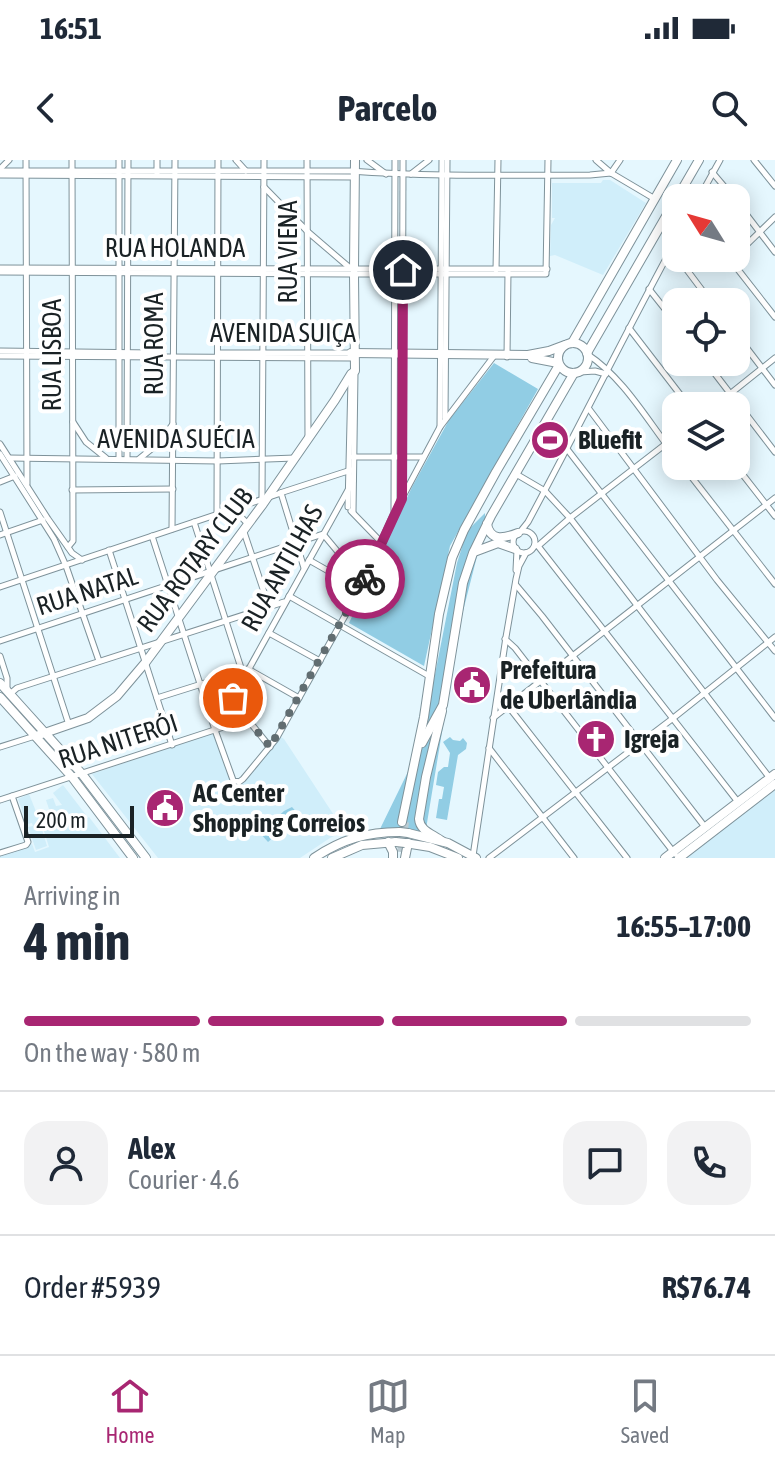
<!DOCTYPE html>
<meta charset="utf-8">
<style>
body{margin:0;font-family:"Asap Condensed",sans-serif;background:#f2f2f3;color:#1f2937;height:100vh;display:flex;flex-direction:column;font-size:30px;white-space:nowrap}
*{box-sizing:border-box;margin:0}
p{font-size:26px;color:#747a83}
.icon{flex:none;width:44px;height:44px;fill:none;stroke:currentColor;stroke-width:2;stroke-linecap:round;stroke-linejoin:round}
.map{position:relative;height:698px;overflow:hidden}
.sheet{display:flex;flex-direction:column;background:#fff;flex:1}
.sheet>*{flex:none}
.needle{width:52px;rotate:307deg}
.buttons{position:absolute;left:662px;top:24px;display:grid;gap:16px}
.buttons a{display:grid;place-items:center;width:88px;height:88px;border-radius:16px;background:#fff;box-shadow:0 4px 20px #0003;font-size:40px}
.scale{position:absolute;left:24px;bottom:20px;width:110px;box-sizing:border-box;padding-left:8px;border:4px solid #1a2225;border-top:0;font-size:22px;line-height:28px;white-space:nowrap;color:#1a2225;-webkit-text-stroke:6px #fff;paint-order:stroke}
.pin{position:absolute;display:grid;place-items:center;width:68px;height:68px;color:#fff;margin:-34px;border:4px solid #fff;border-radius:50%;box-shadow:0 2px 8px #0007}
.courier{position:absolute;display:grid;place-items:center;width:80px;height:80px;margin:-40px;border:6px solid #a82672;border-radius:50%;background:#fff;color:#222;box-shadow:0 2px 10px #0007}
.summary em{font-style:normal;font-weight:700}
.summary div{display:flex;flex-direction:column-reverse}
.summary{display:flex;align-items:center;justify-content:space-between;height:136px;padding:0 24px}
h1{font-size:52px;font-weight:700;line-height:60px}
.bar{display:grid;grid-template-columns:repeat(4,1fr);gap:12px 8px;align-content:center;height:96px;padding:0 24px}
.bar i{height:10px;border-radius:6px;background:#e0e1e3}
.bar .selected{background:#a82672}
.bar p{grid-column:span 4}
.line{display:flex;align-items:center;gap:20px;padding:0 24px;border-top:2px solid #e0e1e3}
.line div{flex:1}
.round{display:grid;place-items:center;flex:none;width:84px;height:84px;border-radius:24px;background:#f2f2f3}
.status{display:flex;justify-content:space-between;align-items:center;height:56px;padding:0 40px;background:#fff;direction:ltr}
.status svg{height:22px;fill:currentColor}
header{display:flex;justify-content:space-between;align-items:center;height:104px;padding:0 24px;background:#fff;font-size:36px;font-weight:700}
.menu{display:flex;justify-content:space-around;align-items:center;height:112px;border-top:2px solid #e0e1e3;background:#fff;font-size:22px;color:#747a83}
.menu a{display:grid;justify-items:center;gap:4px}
.menu .selected{color:#a82672}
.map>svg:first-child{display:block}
</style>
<div class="status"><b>16:51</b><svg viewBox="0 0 49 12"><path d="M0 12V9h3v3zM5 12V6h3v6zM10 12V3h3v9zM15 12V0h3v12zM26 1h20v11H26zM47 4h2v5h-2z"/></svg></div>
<header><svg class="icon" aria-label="back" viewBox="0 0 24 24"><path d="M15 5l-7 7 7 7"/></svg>Parcelo<svg class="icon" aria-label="search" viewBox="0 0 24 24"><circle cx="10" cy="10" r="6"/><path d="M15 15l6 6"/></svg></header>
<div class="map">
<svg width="775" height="698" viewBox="0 0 775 698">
<rect width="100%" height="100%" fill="#e5f7fe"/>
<!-- built -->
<g fill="#d0eefa">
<path d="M603,20h7l36,23 -43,72 -48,-20 -5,1 1,-31 4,-7h-3v-35h49z"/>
<path d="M215,572l18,48 6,2 39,-47 6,4 59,90 -3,4 -10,5 -30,20h-142l-66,-84z"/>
<path d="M63,625l23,30 -10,8 -10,-13 -7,3 2,6 -7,2 -2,-2 -12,4 7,23 -11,4 -8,-23 5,-1 -1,-3 -5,1 -9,-25 11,-5 10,25 12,-4 -5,-15 7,-2 3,8 6,-1 -9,-12z"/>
<path d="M775,630v68h-90l65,-49z"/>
<path d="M69,657l7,8 13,-8 31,41h-120v-2l32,-12 3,8 14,-5 -6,-19z"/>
</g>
<!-- park -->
<g fill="#91cde4">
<path d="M494,203l44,26 -88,157 -26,120 -75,-43 63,-136 37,-67z"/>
<path d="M485,353v12l-25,98 -35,212 -45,-6 41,-84 36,-182 10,-32z"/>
<path d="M450,577l3,3 7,1 3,-3 4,5 -1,6 -8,6 -11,65 -11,-2 3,-19h3l2,-12 -8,-2 2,-13 6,-5h4l2,-14 -7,-11z"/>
<path d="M292,647l7,8 -31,27 -8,-9 24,-22z"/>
</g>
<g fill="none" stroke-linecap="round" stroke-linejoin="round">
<!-- major-tunnel -->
<path stroke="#bcccd3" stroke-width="8" stroke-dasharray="8 4" stroke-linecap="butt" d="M401,692l4,-30"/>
<!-- minor casing -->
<g stroke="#7e929a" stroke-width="7">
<g id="minor">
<path d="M26,0l1,324"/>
<path d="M236,0l10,11"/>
<path d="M307,0l1,279"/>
<path d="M367,0l19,14"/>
<path d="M596,0l15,13 44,26"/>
<path d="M754,0l21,26"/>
<path d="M0,9l9,-9"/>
<path d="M0,11h350c80,6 160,4 240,4l21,-2"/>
<path d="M712,12l22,26"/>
<path d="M611,13l9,-13"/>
<path d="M157,14v-14"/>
<path d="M411,14l18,-14"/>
<path d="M0,15l355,2"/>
<path d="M264,27l44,45 42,36"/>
<path d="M699,38l21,-38"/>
<path d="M736,41l39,51"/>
<path d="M736,95l39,-38"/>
<path d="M678,98l33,44"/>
<path d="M729,98l46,59"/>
<path d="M0,108l351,1"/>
<path d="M355,109h192"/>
<path d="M496,110l2,-110"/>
<path d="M0,112l350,2"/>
<path d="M355,114h191l2,-114"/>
<path d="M649,129l27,34"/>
<path d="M629,168l60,78"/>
<path d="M736,174l39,51"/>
<path d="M0,191l154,2"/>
<path d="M220,193h131"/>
<path d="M587,194c38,25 61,68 89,103"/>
<path d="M0,196l351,2"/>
<path d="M507,197l1,-86"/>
<path d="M706,202l69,90"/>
<path d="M580,212l15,-1 11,3"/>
<path d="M715,246l60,-48"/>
<path d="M589,249l128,171 58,71"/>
<path d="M445,258l2,-258"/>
<path d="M73,262l13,20 20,16"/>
<path d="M440,267l2,-267"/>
<path d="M0,284l48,75 24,34 10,7"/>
<path d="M567,289l208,269"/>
<path d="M0,294l54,85 12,27 33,95"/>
<path d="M353,297h70"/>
<path d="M9,298l209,3 77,-3"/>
<path d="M119,299v-299"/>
<path d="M127,299l1,-299"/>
<path d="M139,299l21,-17 13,-18"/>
<path d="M683,306l92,118"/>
<path d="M736,306l39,50"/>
<path d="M516,314l29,17 25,27 199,259"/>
<path d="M0,322l15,-6"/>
<path d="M72,330l101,-1"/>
<path d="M280,333l71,-23"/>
<path d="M281,333l23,75"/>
<path d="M262,338l2,-338"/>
<path d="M402,338l1,-338"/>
<path d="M348,347l3,-128"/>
<path d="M232,348l15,15"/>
<path d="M351,351l30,31"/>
<path d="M394,351l1,-351"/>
<path d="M0,352l69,213"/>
<path d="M353,352l2,-139"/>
<path d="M217,354l1,-354"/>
<path d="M194,362l48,149"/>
<path d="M172,369l3,-369"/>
<circle cx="524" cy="382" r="11"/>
<path d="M244,372l25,75"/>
<path d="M520,372l8,-10c50,-93 97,-188 148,-282"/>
<path d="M0,375l43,-15"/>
<path d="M152,376l63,194 18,50 6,2 4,-3 33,-40 84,-150 33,-74 47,-88 54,-71"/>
<path d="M536,385l2,1 32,-28 106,-82"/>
<path d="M538,386l200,256"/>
<path d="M68,387l5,-6 -1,-381"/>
<path d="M109,390l63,195"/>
<path d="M309,400l51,29"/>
<path d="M516,410l1,-20"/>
<path d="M516,425l26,31 163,211"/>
<path d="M0,427l281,-94"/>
<path d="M289,436l140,80"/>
<path d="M269,473l51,28"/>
<path d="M505,479l10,9 160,206"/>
<path d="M0,481l323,-107 40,48"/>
<path d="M0,496l7,22v11"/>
<path d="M248,509l51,29"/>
<path d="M10,534l7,-6 267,-86"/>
<path d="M157,538l86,-27"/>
<path d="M508,546l119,152"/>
<path d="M493,558l282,-220"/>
<path d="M0,587l35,-11"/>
<path d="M270,587l-34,-42 -2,-4 1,-7 118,-213"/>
<path d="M489,588l85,110"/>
<path d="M0,640l248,-81"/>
<path d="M0,693l26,-8 2,-3 -16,-46"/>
<path d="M473,696l33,-219 10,-58 3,-13 7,-13"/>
<path d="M489,698l183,-139 103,-82"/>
</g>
</g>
<!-- major casing -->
<g stroke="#7e929a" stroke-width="10">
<g id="major">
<path d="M677,38l22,-38"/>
<path d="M354,109l1,-109"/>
<path d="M572,183l105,-183"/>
<circle cx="573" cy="198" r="15"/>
<path d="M351,193l177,2 21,-4 16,-6"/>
<path d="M587,193l89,-154"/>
<path d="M532,198l26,5"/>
<path d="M487,364c3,18 18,14 31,9"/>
<path d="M474,392l24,-9 17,6"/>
<path d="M0,523l82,91 64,84"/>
<path d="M0,537l72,80 61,81"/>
<path d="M36,576l52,-18 29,-22 28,-33 118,-159 72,-104 16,-26 4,-3 -1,-96"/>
<path d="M422,583l21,-38 20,-122 10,-30 18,-37 83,-143"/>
<path d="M402,662l22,-105 15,-103 13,-56 12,-28 32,-58 63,-107"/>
<path d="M408,673l40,10 28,15"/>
<path d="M442,681c-9,-7 -22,-10 -23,-22l7,-42 16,-66"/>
<path d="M388,682l5,10v6"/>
<path d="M405,683l25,4 28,11"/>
<path d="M314,698c28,-19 53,-26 86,-26"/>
<path d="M332,698l30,-13 34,-3"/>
<path d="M405,698l3,-15"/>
<path d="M665,698l110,-84"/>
<path d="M679,698l96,-74"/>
</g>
</g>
<!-- minor -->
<use href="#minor" stroke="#fff" stroke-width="5"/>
<!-- major -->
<use href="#major" stroke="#fff" stroke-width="8"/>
<!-- major-bridge casing -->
<g stroke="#7e929a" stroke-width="10" stroke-linecap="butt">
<g id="major-bridge">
<path d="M400,672l8,1"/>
<path d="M396,682l9,1"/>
</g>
</g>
<!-- major-bridge -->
<use href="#major-bridge" stroke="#fff" stroke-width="8"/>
</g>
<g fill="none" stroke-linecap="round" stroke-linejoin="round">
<!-- done -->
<path stroke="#616d71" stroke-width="8" stroke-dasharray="0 14.4" d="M233,538l3,7 34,42 95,-168"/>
<!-- route -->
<path stroke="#a82672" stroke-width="10" d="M365,419l37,-80 1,-229"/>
</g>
<!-- icons -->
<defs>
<g id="stadium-disc" transform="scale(2)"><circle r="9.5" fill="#a82672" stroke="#fff"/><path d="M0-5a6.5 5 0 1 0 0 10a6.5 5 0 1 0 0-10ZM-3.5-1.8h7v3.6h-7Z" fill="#fff"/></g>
<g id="civic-disc" transform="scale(2)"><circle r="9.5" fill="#a82672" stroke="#fff"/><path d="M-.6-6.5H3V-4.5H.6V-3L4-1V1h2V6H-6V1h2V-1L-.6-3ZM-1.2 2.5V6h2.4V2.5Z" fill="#fff"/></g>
<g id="church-disc" transform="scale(2)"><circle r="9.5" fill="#a82672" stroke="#fff"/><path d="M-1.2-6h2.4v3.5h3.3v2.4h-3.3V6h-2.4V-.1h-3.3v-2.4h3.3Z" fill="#fff"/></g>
</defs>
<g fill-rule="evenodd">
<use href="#stadium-disc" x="550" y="280"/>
<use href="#civic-disc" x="472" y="525"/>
<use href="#church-disc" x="596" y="579"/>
<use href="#civic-disc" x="165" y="648"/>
</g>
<g text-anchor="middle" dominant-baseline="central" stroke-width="8" stroke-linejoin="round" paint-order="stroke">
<!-- street labels -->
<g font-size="26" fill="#1a2225" stroke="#fff">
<text x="175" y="88">RUA HOLANDA</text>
<text transform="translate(288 92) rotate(-90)">RUA VIENA</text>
<text x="283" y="173">AVENIDA SUIÇA</text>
<text transform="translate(154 184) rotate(-90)">RUA ROMA</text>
<text transform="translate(52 195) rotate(-90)">RUA LISBOA</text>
<text x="176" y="279">AVENIDA SUÉCIA</text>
<text transform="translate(195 400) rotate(-53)">RUA ROTARY CLUB</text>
<text transform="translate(282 408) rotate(-61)">RUA ANTILHAS</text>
<text transform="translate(87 431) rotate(-18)">RUA NATAL</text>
<text transform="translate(118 581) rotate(-18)">RUA NITERÓI</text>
</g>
<!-- poi labels -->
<g font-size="26" font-weight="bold" fill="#1a2225" stroke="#fff" text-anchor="start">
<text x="578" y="280">Bluefit</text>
<text x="500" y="510">Prefeitura<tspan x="500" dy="30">de Uberlândia</tspan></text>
<text x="624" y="579">Igreja</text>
<text x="193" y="633">AC Center<tspan x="193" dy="30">Shopping Correios</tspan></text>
</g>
</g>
</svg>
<div class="buttons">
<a><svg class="needle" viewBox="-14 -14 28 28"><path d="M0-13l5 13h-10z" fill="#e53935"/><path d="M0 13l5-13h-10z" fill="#747a83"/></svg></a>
<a><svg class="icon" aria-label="locate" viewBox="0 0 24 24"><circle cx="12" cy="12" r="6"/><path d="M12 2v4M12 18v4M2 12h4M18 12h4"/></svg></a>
<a><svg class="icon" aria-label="layers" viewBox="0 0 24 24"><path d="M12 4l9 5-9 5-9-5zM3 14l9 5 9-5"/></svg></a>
</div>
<div class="scale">200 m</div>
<div class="pin" style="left:233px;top:538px;background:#ea580c"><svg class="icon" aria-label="bag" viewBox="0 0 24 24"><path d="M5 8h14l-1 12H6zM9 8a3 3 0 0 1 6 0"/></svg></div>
<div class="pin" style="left:403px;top:110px;background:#1f2937"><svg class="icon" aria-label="home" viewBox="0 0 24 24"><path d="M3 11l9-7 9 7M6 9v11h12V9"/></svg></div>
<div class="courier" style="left:365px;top:419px"><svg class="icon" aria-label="bike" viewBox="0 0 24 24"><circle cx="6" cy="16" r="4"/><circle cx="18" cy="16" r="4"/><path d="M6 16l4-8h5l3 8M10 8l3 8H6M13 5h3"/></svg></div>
</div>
<section class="sheet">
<div class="summary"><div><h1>4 min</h1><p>Arriving in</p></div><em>16:55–17:00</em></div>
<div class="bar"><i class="selected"></i><i class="selected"></i><i class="selected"></i><i></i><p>On the way · 580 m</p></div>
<div class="line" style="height:144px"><a class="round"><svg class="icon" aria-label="person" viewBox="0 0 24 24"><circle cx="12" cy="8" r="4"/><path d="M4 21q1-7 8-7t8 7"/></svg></a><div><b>Alex</b><p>Courier · 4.6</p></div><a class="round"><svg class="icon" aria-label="chat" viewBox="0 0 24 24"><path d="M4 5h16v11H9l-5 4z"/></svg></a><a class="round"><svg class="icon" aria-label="phone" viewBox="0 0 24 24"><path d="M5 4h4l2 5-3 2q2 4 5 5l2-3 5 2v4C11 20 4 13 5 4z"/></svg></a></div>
<div class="line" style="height:104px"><div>Order #5939</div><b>R$76.74</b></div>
</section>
<nav class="menu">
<a class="selected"><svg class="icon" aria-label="home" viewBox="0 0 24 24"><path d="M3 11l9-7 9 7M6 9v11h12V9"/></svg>Home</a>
<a><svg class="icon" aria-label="map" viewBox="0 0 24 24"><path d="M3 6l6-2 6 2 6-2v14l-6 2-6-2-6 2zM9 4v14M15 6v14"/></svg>Map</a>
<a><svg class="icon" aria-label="saved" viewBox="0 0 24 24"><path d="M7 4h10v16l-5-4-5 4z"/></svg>Saved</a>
</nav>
